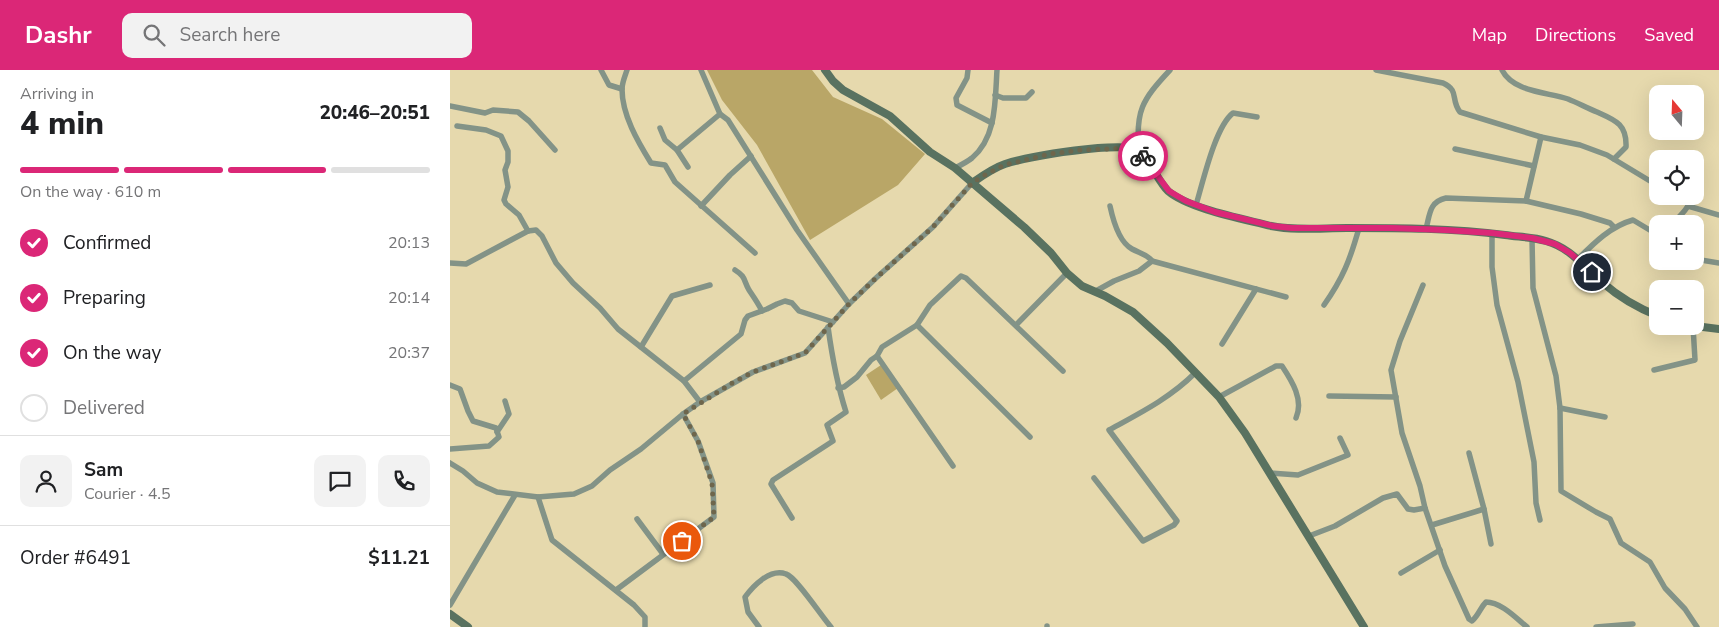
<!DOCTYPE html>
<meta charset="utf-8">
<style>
body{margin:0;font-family:"Nunito Sans",sans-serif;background:#f2f2f2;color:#202124;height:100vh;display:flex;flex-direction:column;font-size:19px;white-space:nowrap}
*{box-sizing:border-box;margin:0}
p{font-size:16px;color:#757577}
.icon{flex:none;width:28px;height:28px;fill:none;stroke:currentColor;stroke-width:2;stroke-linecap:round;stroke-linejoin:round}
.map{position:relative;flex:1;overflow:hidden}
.drawer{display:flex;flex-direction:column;background:#fff;width:450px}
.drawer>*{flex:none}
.needle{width:32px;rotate:341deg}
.controls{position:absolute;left:1199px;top:15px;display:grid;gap:10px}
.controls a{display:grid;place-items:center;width:55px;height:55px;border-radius:10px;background:#fff;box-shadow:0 5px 20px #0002;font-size:25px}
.pin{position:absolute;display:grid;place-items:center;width:42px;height:42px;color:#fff;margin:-21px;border:2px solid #fff;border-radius:50%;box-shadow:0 1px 5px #0007}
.courier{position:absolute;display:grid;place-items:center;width:50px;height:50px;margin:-25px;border:4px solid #db2777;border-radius:50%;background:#fff;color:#222;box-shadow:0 1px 6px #0007}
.head em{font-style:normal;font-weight:800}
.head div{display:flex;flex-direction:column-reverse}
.head{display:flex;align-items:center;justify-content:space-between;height:85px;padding:0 20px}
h1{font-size:32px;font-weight:800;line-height:38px}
.bar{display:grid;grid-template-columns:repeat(4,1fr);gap:8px 5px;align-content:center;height:60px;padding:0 20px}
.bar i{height:6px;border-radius:4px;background:#e0e0e0}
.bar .selected{background:#db2777}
.bar p{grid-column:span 4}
.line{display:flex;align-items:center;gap:12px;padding:0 20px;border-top:1px solid #e0e0e0}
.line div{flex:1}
.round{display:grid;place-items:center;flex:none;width:52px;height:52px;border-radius:10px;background:#f2f2f2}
ol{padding:0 20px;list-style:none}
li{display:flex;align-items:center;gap:15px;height:55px}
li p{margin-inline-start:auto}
li .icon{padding:5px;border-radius:50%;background:#db2777;color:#fff;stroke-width:4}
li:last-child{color:#757577}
li i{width:28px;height:28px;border:2px solid #e0e0e0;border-radius:50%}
header{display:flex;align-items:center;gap:30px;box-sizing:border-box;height:70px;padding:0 25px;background:#db2777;color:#fff}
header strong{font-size:24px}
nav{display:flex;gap:28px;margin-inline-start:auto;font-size:18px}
.search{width:350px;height:45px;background:#f2f2f2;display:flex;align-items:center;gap:12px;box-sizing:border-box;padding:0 18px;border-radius:10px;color:#757577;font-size:19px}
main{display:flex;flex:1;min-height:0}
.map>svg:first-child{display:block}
</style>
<header>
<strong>Dashr</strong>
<div class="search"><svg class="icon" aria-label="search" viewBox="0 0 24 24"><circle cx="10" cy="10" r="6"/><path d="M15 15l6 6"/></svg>Search here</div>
<nav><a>Map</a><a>Directions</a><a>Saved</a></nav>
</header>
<main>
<section class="drawer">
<div class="head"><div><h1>4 min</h1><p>Arriving in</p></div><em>20:46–20:51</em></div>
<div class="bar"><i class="selected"></i><i class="selected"></i><i class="selected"></i><i></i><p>On the way · 610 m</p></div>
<ol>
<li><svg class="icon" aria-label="check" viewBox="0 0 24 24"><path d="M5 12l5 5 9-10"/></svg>Confirmed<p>20:13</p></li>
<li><svg class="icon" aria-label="check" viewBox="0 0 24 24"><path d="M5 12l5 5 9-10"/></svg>Preparing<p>20:14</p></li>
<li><svg class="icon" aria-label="check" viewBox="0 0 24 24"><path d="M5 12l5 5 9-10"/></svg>On the way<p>20:37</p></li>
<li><i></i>Delivered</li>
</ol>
<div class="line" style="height:90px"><a class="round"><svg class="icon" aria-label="person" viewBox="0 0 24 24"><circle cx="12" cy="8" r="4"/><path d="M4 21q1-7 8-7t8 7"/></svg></a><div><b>Sam</b><p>Courier · 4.5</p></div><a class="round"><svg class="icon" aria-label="chat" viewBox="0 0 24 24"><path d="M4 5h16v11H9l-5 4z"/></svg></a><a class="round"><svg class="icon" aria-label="phone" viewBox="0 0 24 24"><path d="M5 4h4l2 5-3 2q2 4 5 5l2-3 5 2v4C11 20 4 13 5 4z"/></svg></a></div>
<div class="line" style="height:65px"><div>Order #6491</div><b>$11.21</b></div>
</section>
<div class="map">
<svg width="1269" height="557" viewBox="0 0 1269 557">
<rect width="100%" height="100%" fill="#e6d9ad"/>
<!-- green -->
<g fill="#b9a667">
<path d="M257,0h105l21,27 49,22 43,35 -27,31 -88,55 -53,-95 -35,-45z"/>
<path d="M431,295l17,23 -17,12 -15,-25z"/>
</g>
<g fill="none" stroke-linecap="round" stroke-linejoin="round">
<!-- street -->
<g stroke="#839387" stroke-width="5.5">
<path d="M151,0l8,15 13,4"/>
<path d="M177,0c-2,6 -5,13 -5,19 0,26 16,53 29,74l14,2 10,17 80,71"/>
<path d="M251,0l19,44 8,6 69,110 52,74"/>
<path d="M518,0l-1,8 -11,20 1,7 35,18"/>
<path d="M926,0l67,13c17,8 7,16 17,29l81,25 39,8 27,10 48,29"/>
<path d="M1052,0c11,22 45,22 66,29 10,4 19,9 29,13 18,8 30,12 29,35l-12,12"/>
<path d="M545,25l8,3h23l6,-6"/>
<path d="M0,36l35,7 8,-3 25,2 11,9 26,29"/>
<path d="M7,56l29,4 15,6 7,15v11l-3,8 3,17 -4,13 2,4 13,11 9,16"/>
<path d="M210,58l5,12 12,10 11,17"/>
<path d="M1005,79l79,17"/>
<path d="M227,80l43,-36"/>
<path d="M689,83c-4,-42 3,-53 31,-83"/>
<path d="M505,98c6,-3 12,-6 17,-10 25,-21 23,-58 25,-88"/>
<path d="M1076,131l15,-64"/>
<path d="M746,135c7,-23 19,-78 37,-92l24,4"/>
<path d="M251,136l29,-31 21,-19"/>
<path d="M660,136c3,14 9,36 22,43 7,4 15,5 20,12l134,36"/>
<path d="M1238,136l31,9"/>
<path d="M1222,154c8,-8 18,-17 20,-28"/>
<path d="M976,159c4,-15 3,-27 20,-31l80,3 55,13 29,9 4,4"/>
<path d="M1042,163v34l5,38 21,77 16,80 2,41 4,17"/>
<path d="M1082,169l1,49 23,88 4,32 1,83 35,21 14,7 11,24 29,19 15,26 20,21 12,18"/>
<path d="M1128,189c16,-16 33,-33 55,-39l25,15"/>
<path d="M1245,189l24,4"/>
<path d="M0,193l16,1 45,-24 17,-9 8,-1 6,6 14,27 17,20 27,25 18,21 66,52 16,21"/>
<path d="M285,200c11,7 8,9 14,20 4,6 9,13 13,21"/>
<path d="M973,215l-23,56 -9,29 11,63 18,53 5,22 20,58 24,53 3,2c7,-6 8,-13 14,-19 15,0 30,16 41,25"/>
<path d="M644,222l20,-11 25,-10 13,-10"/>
<path d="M874,235c19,-27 26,-45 35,-77"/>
<path d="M467,255l113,112"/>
<path d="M566,255l51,-52"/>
<path d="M772,274l34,-55"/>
<path d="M191,277l31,-51 38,-11"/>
<path d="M427,286l76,110"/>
<path d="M1204,300l41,-10 -2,-34"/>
<path d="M234,311l57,-47 4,-14 3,-4 19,-7 10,-5 8,-3 7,2 7,8 34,11"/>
<path d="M0,315l10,4 8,22 5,10 23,7 3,9 -10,9 -39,3"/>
<path d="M388,318l6,-1 13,-10 14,-17 6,-4 5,-9 35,-22 13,-20 31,-29 5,2 97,93"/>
<path d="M879,326l67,1"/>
<path d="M769,327l57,-31h6c10,15 22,34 14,52"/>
<path d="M1110,338l45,9"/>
<path d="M47,362l12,-18 -4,-13"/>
<path d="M1019,383l15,56 7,35"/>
<path d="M0,393l13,8 14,12 20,9 41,5 36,-3 18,-8 18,-16 31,-21 42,-35 17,-12 53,-30 52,-19 44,-49 27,-26 57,-51 39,-44"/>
<path d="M819,403l29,2 50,-20 -8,-17"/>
<path d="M644,408l49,63 31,-16 3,-4 -68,-91c31,-17 61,-32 86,-57"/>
<path d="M88,427l14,43 82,65 11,12v10"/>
<path d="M342,448l-21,-34 2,-4 60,-39 -6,-16 19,-13c-9,-28 -14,-56 -18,-85"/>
<path d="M187,449l26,35"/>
<path d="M982,455l52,-16"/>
<path d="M859,466l26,-10 48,-28 14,-4 11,15 6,1 11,-2"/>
<path d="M951,503l39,-23"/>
<path d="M166,520l98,-73 -1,-34 -15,-42 -15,-27"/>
<path d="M0,535l65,-110"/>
<path d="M309,557l-11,-15 -3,-15c8,-11 25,-29 41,-23 10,3 36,43 45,53"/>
<path d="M597,557v-1"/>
<path d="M1146,557l37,-3"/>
</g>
<!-- secondary -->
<g stroke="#597260" stroke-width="8">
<path d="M375,0l8,11 10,9 47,26 40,36 25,16 69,59 27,26 16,20 15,13 23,10 28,16 34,31 52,54 26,36 119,194"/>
<path d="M522,113c10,-7 21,-15 33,-19 30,-9 62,-13 93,-16 10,0 20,-2 30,0 20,3 27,30 40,43 21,18 76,28 103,35 25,5 51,2 76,2 52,0 106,0 158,7 13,2 28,2 41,6 27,8 37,26 57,42 16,14 35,25 55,33"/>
<path d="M1245,256l24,3"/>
<path d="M0,544l18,13"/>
</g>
</g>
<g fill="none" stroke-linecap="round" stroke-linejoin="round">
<!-- done -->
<path stroke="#6e664c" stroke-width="5" stroke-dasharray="0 9" d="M232,471l32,-24 -2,-34 -14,-42 -15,-27 51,-32 19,-10 52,-19 44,-49 27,-26 57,-51 39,-44 13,-8 19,-10 46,-11 30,-4 50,-2 13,8"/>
<!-- route -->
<path stroke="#db2777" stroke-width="6" d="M693,86l26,35 17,10 29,11 58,14 19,2h100l53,2 47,3 40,5 23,6 15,9 22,19"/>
</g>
</svg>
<div class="controls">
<a><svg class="needle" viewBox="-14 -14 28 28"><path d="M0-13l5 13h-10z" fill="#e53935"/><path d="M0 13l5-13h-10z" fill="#757577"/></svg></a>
<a><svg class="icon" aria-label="locate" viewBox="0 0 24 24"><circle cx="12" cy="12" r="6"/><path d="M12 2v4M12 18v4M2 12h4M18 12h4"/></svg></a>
<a>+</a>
<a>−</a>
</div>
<div class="pin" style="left:232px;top:471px;background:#ea580c"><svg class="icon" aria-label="bag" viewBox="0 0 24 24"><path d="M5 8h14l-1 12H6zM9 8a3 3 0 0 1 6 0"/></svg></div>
<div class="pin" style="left:1142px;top:202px;background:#1f2937"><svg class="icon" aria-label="home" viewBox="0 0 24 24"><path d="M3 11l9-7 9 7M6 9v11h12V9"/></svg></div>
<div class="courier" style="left:693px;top:86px"><svg class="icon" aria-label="bike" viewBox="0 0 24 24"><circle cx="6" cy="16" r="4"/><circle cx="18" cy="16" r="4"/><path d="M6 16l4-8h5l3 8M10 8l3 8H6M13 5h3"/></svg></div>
</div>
</main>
